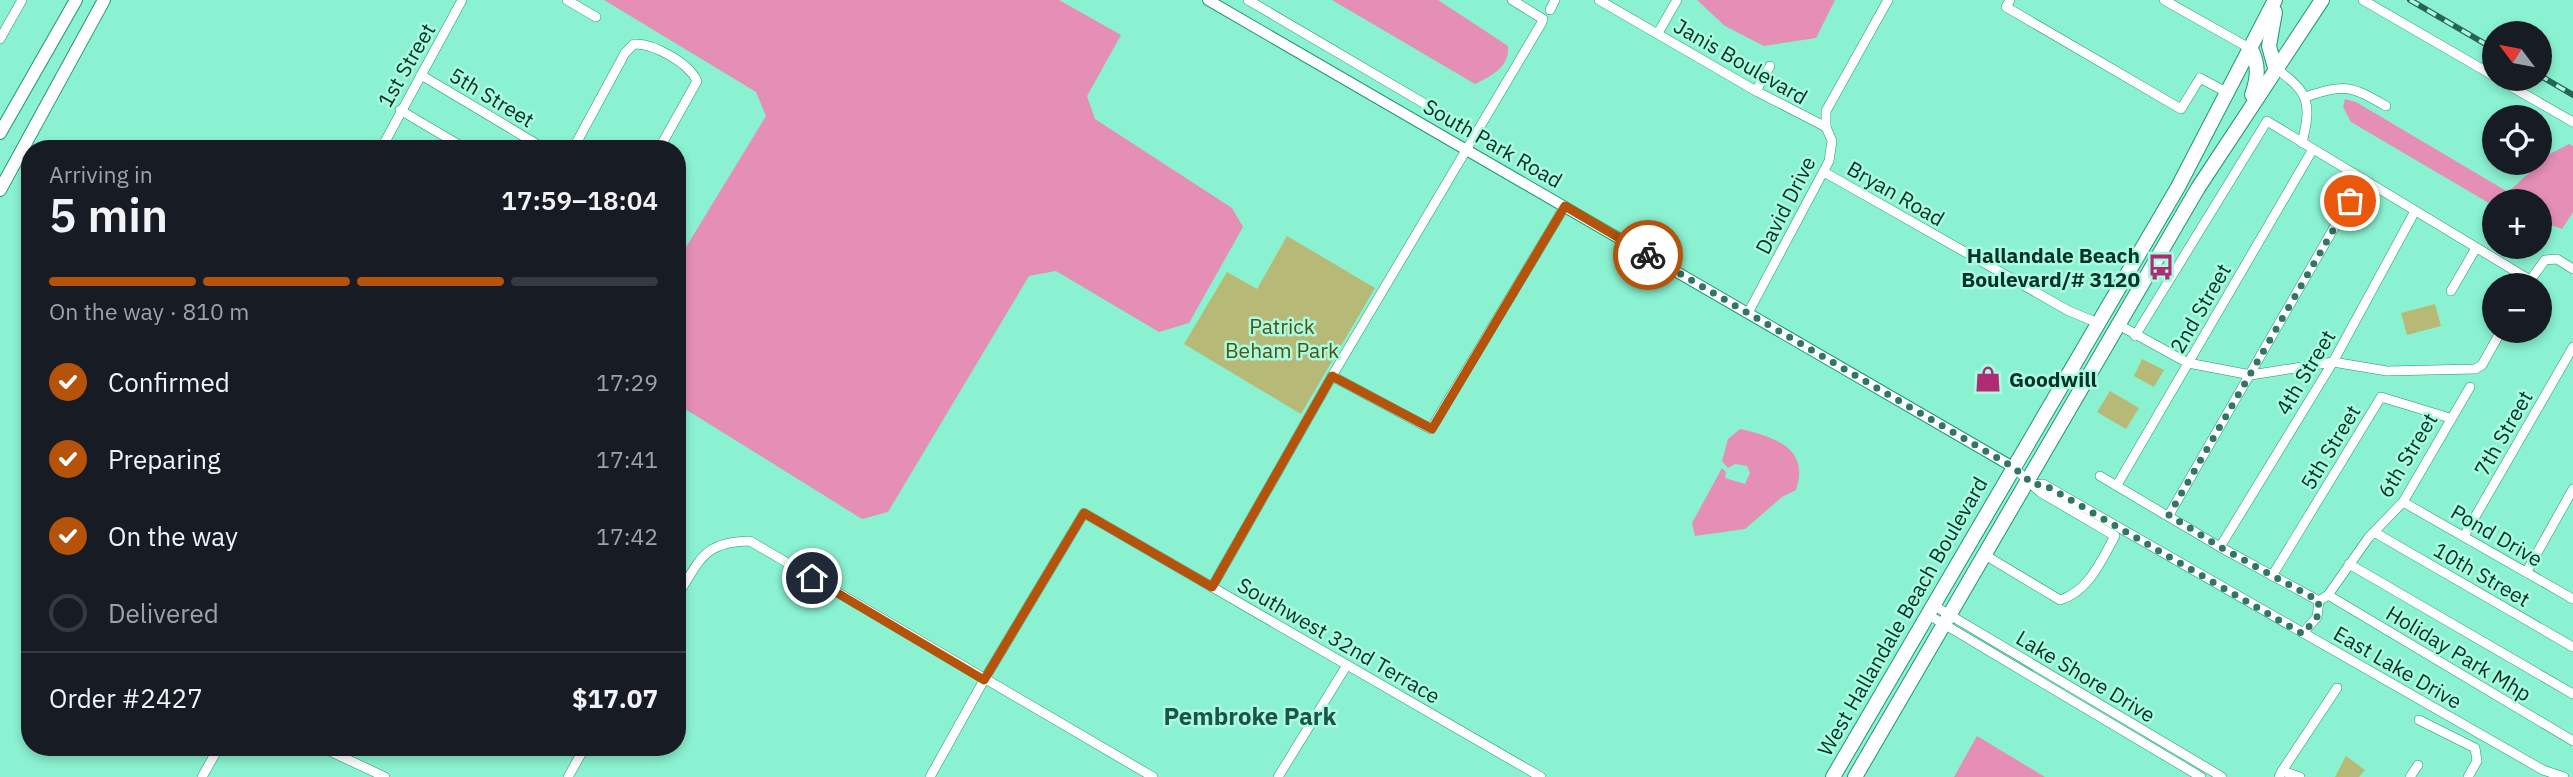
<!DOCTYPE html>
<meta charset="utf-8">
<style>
body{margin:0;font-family:"IBM Plex Sans",sans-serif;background:#242831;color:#f1f3f6;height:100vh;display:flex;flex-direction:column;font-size:26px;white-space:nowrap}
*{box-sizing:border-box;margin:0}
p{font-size:23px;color:#9ea1a6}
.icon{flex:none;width:38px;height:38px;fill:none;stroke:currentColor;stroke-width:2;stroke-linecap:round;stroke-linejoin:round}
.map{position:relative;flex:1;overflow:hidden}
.side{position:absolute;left:21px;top:140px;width:665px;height:616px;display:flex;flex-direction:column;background:#171b24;border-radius:28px;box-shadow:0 4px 10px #0003}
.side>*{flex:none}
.needle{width:46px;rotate:302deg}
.controls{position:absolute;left:2482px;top:21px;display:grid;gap:14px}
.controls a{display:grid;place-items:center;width:70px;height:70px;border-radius:50%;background:#171b24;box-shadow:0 4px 10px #0003;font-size:35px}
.pin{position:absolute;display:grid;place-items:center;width:60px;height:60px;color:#fff;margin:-30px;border:4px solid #fff;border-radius:50%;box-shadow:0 2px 7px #0007}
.courier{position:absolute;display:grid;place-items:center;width:70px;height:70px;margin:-35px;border:5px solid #b45309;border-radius:50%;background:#fff;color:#222;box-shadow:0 2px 9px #0007}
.head em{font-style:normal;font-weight:600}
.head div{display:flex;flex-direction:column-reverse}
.head{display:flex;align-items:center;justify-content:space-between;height:119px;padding:0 28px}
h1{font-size:46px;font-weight:600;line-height:52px}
.bar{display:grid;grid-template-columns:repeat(4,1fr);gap:10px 7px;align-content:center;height:84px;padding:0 28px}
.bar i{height:9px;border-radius:5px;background:#363941}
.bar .selected{background:#b45309}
.bar p{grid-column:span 4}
.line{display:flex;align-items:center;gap:18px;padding:0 28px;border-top:2px solid #363941}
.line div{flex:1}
ol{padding:0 28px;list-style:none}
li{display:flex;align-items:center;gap:21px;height:77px}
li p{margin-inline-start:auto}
li .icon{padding:7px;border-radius:50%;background:#b45309;color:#fff;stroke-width:4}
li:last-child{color:#9ea1a6}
li i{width:38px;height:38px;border:4px solid #363941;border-radius:50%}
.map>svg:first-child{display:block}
</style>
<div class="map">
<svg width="2573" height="777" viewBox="0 0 2573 777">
<rect width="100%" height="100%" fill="#8af2d1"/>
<!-- green -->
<g fill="#b6ba76">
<path d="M1287,236l88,52 -74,126 -117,-70 43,-72 30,17z"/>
<path d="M2435,304l6,22 -34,9 -6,-22z"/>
<path d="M2142,359l22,11 -10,17 -20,-11z"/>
<path d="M2110,391l29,17 -13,21 -29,-17z"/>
<path d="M2346,756l19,14 -6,7h-24z"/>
</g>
<!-- water -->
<g fill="#e58eb6">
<path d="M604,0h455l62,35 -34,61 8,23 137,89 11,19 -54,96 -30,9 -103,-61 -27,5 -141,236 -26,7 -185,-115v-142l89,-146 -10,-24z"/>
<path d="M1332,0h106l70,46c2,21 -17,30 -33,38z"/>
<path d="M1697,0h138l-19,38 -52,8 -39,-20z"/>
<path d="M2345,99l11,3 152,90 42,-38 19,-10 4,2v66l-11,17 -17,-6 -6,3v-25h-45v5l-143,-84 -8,-15z"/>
<path d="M1740,429c35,8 70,19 56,61l-14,7 -37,32 -50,7 -3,-13 30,-55 4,4 -1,6 20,6 5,-11 -3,-7 -12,-2 -7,4 -6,-7 6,-22z"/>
<path d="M1977,736l68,41h-91z"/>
</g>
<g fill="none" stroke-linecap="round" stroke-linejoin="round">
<!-- minor casing -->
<g stroke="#209477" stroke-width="10">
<g id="minor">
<path d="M567,0l29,17"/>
<path d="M1248,0l230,135"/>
<path d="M1599,0l157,91 70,36"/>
<path d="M2010,0l-4,7 175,102 19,-31 28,15"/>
<path d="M2164,0l87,49"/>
<path d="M2363,0l131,76"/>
<path d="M1550,10l5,-10"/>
<path d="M1658,33l19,-33"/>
<path d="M0,39l22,-39"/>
<path d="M2275,68c34,24 37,34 27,75"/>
<path d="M421,75l124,74"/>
<path d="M2498,79l75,43"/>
<path d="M1756,91l14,-25"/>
<path d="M2305,97c41,-13 44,-12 81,9"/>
<path d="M400,110l66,39"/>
<path d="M381,149l81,-149"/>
<path d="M573,149l52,-96 9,-9c19,-1 55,19 63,37l-38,68"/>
<path d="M1824,172l245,139 29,12"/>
<path d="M2527,285l18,-25 12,-1 16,10"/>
<path d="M2451,291l25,-43"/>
<path d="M1748,313l81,-152 3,-20 -6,-14v-16l62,-111"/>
<path d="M2119,325l69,38 63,12 82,-13 54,9 88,-2 7,-4 19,-34"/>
<path d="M2135,336l132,-215 263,159"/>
<path d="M1332,376l99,53 134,-223"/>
<path d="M2100,476l120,71 99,54 9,-6 41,-58 34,-35 67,-115"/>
<path d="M2034,485l9,-1 500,286 21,7"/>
<path d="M2117,485l196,-336"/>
<path d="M2403,502l170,97"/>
<path d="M2169,515l193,-336"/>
<path d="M2374,532l199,115"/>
<path d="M2464,536l109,-189"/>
<path d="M2220,547l113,-185 82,-151"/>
<path d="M1985,555l75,45c29,-9 41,-39 55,-64l-75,-44 -27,-25"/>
<path d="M2349,564l224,130"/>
<path d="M2527,571l46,-82"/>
<path d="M2272,576l109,-179 69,21"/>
<path d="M1212,587l120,-211 209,-352 2,-5 -31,-19"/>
<path d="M2328,595l245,146"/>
<path d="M677,596c24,-37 26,-54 73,-55l403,236"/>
<path d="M1933,605l289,172"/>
<path d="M1927,614l274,163"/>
<path d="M2303,633l14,-16 2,-16"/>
<path d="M2419,720l56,28 2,13 -9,16"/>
<path d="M321,747l64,30"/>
<path d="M2282,771l55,-83"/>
<path d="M202,777l17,-30"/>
<path d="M568,777l17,-30"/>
<path d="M930,777l54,-97 100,-167 457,264"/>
<path d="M1278,777l69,-112"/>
<path d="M2279,777l3,-6 18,6"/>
<path d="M2410,777l8,-12"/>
</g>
</g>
<!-- tertiary casing -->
<g stroke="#209477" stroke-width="12">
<path id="tertiary" d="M1208,0l805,467"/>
</g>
<!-- secondary casing -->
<g stroke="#209477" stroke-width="14">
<g id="secondary">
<path d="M0,133l76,-133"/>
<path d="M0,190l104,-190"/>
</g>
</g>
<!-- primary casing -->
<g stroke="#209477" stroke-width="16">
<g id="primary">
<path d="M2275,12l-6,34 6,22"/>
<path d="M2251,49c8,16 7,29 1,46"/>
<path d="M1833,777l345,-590 97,-187"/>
<path d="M1855,777l343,-589 124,-188"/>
</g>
</g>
<!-- minor -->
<use href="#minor" stroke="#fff" stroke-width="9"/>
<!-- tertiary -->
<use href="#tertiary" stroke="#fff" stroke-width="10"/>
<!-- secondary -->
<use href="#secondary" stroke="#fff" stroke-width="12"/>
<!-- primary -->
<use href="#primary" stroke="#fff" stroke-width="14"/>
<!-- rail casing -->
<g stroke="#266554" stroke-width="6">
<g id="rail">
<path d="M2410,0l84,49"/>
<path d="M2539,75l34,20"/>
</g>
</g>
<!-- rail -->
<use href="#rail" stroke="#abfbe0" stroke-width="3.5" stroke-dasharray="10" stroke-linecap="butt"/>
</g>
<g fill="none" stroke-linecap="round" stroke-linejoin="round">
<!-- done -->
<path stroke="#317562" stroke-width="7" stroke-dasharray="0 12.6" d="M1648,255l365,212 21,18 9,-1 260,150 14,-17 2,-16 -99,-54 -51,-32 181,-314"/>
<!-- route -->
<path stroke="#b45309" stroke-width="9" d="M812,578l172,102 100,-167 128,74 120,-211 100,53 133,-223 83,49"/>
</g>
<!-- icons -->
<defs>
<g id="bus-bare" transform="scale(2.1)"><path d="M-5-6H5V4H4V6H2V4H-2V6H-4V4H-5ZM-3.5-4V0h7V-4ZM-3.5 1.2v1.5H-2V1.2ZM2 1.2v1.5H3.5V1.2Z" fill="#af2c75" stroke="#abfbe0" stroke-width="2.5" paint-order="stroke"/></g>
<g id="shop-bare" transform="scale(2.1)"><path d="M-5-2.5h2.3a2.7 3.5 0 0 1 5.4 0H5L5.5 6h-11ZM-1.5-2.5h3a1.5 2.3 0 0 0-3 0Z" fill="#af2c75" stroke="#abfbe0" stroke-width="2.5" paint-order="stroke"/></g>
</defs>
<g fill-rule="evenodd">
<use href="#bus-bare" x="2161" y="267"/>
<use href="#shop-bare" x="1988" y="379"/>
</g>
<g text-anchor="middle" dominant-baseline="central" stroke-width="5" stroke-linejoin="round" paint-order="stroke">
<!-- street labels -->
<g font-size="21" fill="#013226" stroke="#abfbe0">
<text transform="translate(1741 61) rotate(30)">Janis Boulevard</text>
<text transform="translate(406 65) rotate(-60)">1st Street</text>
<text transform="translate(492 97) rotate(31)">5th Street</text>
<text transform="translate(1493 143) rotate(30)">South Park Road</text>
<text transform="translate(1896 193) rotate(30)">Bryan Road</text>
<text transform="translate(1785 205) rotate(-63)">David Drive</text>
<text transform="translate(2200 308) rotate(-60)">2nd Street</text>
<text transform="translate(2305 372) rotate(-59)">4th Street</text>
<text transform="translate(2503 433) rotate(-60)">7th Street</text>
<text transform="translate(2330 447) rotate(-59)">5th Street</text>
<text transform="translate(2407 455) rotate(-59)">6th Street</text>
<text transform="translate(2497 535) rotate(30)">Pond Drive</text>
<text transform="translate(2482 574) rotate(30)">10th Street</text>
<text transform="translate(1902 616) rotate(-60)">West Hallandale Beach Boulevard</text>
<text transform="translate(1339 640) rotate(30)">Southwest 32nd Terrace</text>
<text transform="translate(2459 653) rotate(31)">Holiday Park Mhp</text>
<text transform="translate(2398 667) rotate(30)">East Lake Drive</text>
<text transform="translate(2086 676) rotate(31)">Lake Shore Drive</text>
</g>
<!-- poi labels -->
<g font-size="21" font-weight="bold" fill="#013226" stroke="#abfbe0" text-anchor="end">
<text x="2140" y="255">Hallandale Beach<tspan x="2140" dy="24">Boulevard/# 3120</tspan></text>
<text x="2009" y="379" text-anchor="start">Goodwill</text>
</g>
<!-- park labels -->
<g font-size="21" fill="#52540e" stroke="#abfbe0">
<text x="1282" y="326">Patrick<tspan x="1282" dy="24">Beham Park</tspan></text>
</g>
<!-- quarter labels -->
<g font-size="24" font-weight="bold" fill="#1c5545" stroke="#abfbe0">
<text x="1250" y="716">Pembroke Park</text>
</g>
</g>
</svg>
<div class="controls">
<a><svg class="needle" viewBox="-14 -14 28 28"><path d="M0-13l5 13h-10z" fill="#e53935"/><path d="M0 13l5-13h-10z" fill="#9ea1a6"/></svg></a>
<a><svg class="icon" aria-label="locate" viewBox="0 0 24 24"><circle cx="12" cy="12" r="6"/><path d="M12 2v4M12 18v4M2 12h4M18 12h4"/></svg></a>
<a>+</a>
<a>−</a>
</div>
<div class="pin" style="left:2350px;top:201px;background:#ea580c"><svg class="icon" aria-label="bag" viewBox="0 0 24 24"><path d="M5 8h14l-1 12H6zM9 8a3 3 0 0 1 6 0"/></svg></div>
<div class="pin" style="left:812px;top:578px;background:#1f2937"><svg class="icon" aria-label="home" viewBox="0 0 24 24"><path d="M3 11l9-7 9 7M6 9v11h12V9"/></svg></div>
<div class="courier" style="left:1648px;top:255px"><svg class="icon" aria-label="bike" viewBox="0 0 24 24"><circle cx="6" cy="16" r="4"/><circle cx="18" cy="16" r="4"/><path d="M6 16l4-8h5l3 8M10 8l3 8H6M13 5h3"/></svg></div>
<section class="side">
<div class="head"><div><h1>5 min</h1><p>Arriving in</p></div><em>17:59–18:04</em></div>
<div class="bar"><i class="selected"></i><i class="selected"></i><i class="selected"></i><i></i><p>On the way · 810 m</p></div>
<ol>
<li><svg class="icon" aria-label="check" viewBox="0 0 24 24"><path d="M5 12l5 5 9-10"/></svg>Confirmed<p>17:29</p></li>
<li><svg class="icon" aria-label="check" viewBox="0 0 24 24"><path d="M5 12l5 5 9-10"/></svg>Preparing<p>17:41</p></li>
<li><svg class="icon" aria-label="check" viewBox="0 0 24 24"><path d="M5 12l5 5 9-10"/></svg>On the way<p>17:42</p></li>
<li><i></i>Delivered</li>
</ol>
<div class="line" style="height:91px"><div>Order #2427</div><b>$17.07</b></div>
</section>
</div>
